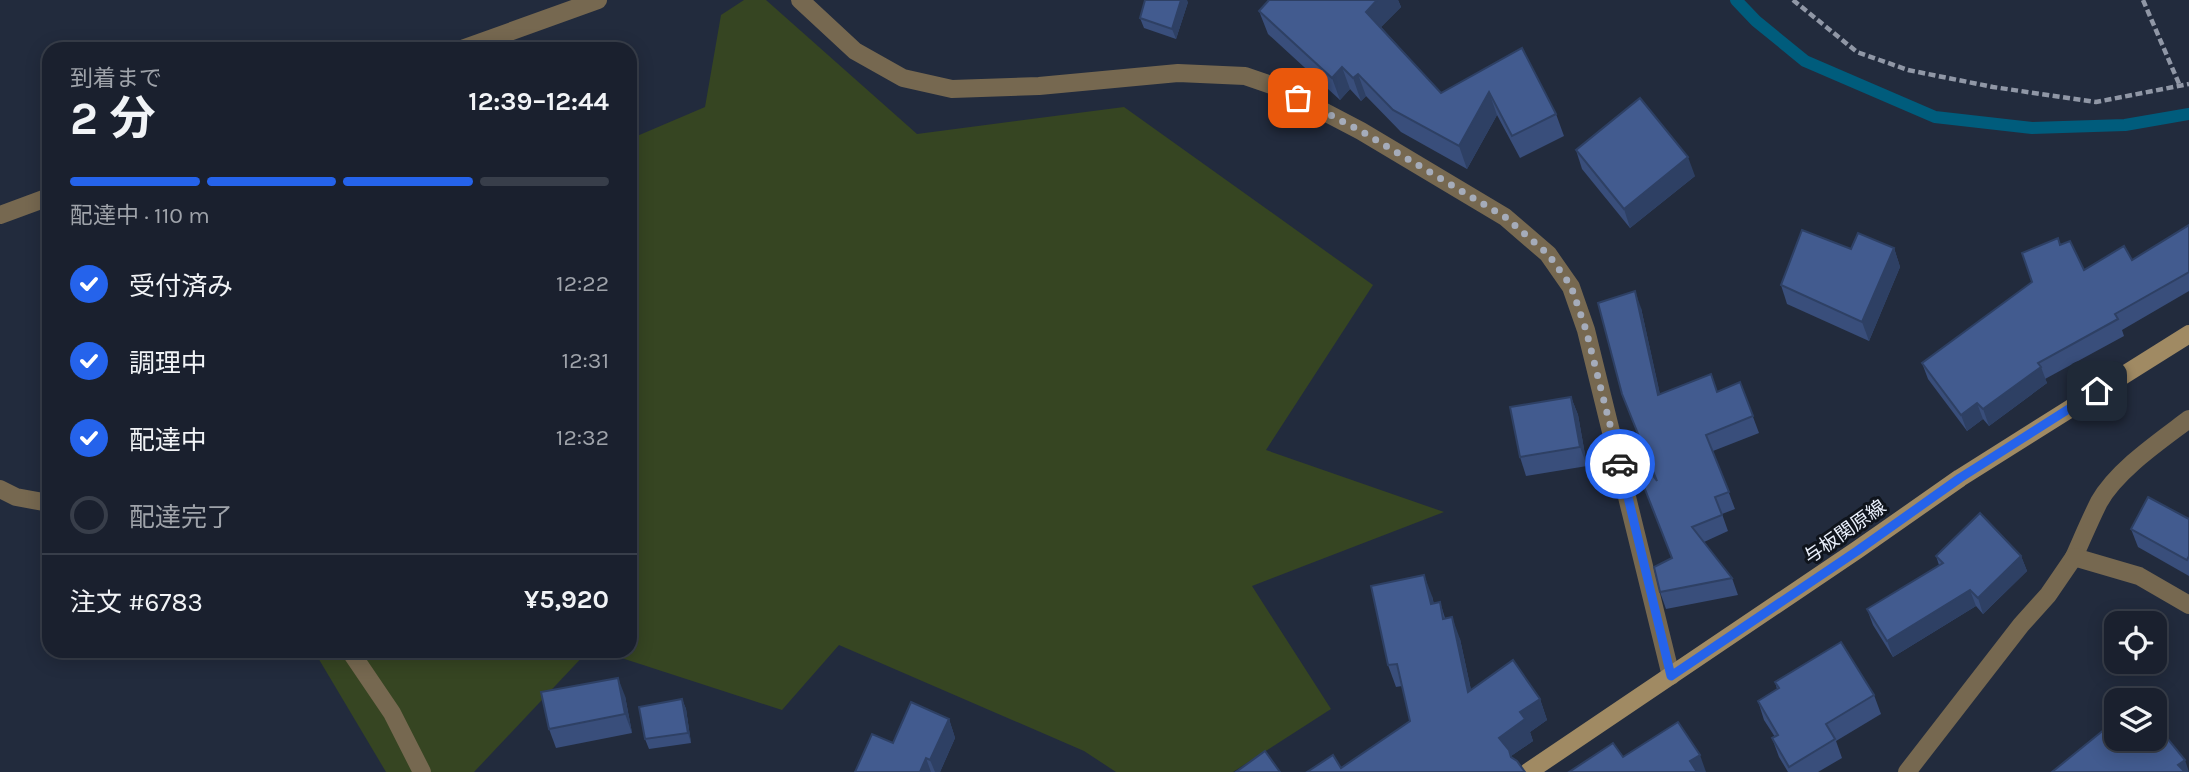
<!DOCTYPE html>
<html lang="ja">
<meta charset="utf-8">
<style>
body{margin:0;font-family:Karla,"Noto Sans JP",sans-serif;background:#272d3a;color:#f1f3f6;height:100vh;display:flex;flex-direction:column;font-size:26px;white-space:nowrap}
*{box-sizing:border-box;margin:0}
p{font-size:23px;color:#9fa3aa}
.icon{flex:none;width:38px;height:38px;fill:none;stroke:currentColor;stroke-width:2;stroke-linecap:round;stroke-linejoin:round}
.map{position:relative;flex:1;overflow:hidden}
.sheet{position:absolute;left:42px;top:42px;width:595px;height:616px;display:flex;flex-direction:column;background:#1a202e;border-radius:21px;box-shadow:0 4px 18px #0003,0 0 0 2px #383e4a}
.sheet>*{flex:none}
.tools{position:absolute;left:2104px;top:611px;display:grid;gap:14px}
.tools a{display:grid;place-items:center;width:63px;height:63px;border-radius:14px;background:#1a202e;box-shadow:0 4px 18px #0003,0 0 0 2px #383e4a;font-size:35px}
.pin{position:absolute;display:grid;place-items:center;width:60px;height:60px;color:#fff;margin:-30px;border-radius:14px;box-shadow:0 4px 10px #0006}
.courier{position:absolute;display:grid;place-items:center;width:70px;height:70px;margin:-35px;border:5px solid #2563eb;border-radius:50%;background:#fff;color:#222;box-shadow:0 2px 9px #0007}
.overview em{font-style:normal;font-weight:700}
.overview div{display:flex;flex-direction:column-reverse}
.overview{display:flex;align-items:center;justify-content:space-between;height:119px;padding:0 28px}
h1{font-size:46px;font-weight:700;line-height:52px}
.bar{display:grid;grid-template-columns:repeat(4,1fr);gap:10px 7px;align-content:center;height:84px;padding:0 28px}
.bar i{height:9px;border-radius:5px;background:#383e4a}
.bar .on{background:#2563eb}
.bar p{grid-column:span 4}
.line{display:flex;align-items:center;gap:18px;padding:0 28px;border-top:2px solid #383e4a}
.line div{flex:1}
ol{padding:0 28px;list-style:none}
li{display:flex;align-items:center;gap:21px;height:77px}
li p{margin-inline-start:auto}
li .icon{padding:7px;border-radius:50%;background:#2563eb;color:#fff;stroke-width:4}
li:last-child{color:#9fa3aa}
li i{width:38px;height:38px;border:4px solid #383e4a;border-radius:50%}
.map>svg:first-child{display:block}
</style>
<div class="map">
<svg width="2189" height="772" viewBox="0 0 2189 772">
<rect width="100%" height="100%" fill="#222b3d"/>
<!-- green -->
<g fill="#364522">
<path d="M744,0h22l151,134 207,-27 249,178 -107,165 178,62 -192,74 79,123 -98,63h-117l-32,-21 -245,-106 -57,65 -182,-59h30v-512l75,-32 16,-92z"/>
<path d="M314,651h274l-114,121h-88z"/>
</g>
<g fill="none" stroke-linecap="round" stroke-linejoin="round">
<!-- stream -->
<path stroke="#005c7c" stroke-width="12" d="M1736,0l20,21 49,40 130,56 97,11 93,-3 64,-11"/>
<!-- path -->
<g stroke="#9097a6" stroke-width="4.5" stroke-dasharray="7 3.5" stroke-linecap="butt">
<path d="M1793,0l64,52 51,18 85,17 103,15 93,-18"/>
<path d="M2143,0l37,86"/>
</g>
<!-- minor -->
<g stroke="#766850" stroke-width="18">
<path d="M800,0l55,51 48,27 49,11 87,-3 139,-13 67,3 32,11 84,44 144,86 43,37 23,33 15,43 85,346"/>
<path d="M0,489l16,8 33,6"/>
<path d="M2074,557c8,-18 16,-37 25,-55 18,-32 61,-61 90,-83"/>
<path d="M350,651l42,62 30,59"/>
<path d="M1907,772l114,-147 27,-30 26,-38 65,19 50,29"/>
</g>
<!-- tertiary -->
<g stroke="#766850" stroke-width="18">
<path d="M462,49l136,-49"/>
<path d="M0,215l49,-18"/>
</g>
<!-- secondary -->
<path stroke="#a08a63" stroke-width="18" d="M1528,772l329,-222 103,-72 229,-144"/>
</g>
<!-- wall -->
<g fill="#394e7b">
<path d="M1269,0h129l3,7 -20,20 60,66 81,-45 34,66 8,22 -44,22 -23,-43 -30,54 -66,-37 -35,-36 -5,5 -11,-12 -10,11 -72,-66 -9,-23z"/>
<path d="M1188,2l-12,37 -32,-11 -4,-10z"/>
<path d="M1576,150l119,26 -65,52 -48,-59z"/>
<path d="M2189,225v66l-67,39 2,6 -79,43 2,4 -58,43 -6,-7 -16,12 -39,-52 -6,-16 110,-81 28,-37 24,25 48,-10z"/>
<path d="M1894,248l6,19 -31,74 -82,-37 -6,-19z"/>
<path d="M1641,308l19,87 57,-3 23,-10 19,51 -46,18 22,58 -13,5 6,17 -24,11 28,36 6,17 -72,14 -6,-17 12,-34 -33,-84 16,5 -33,-85z"/>
<path d="M1571,397l7,18 9,51 -61,10 -6,-19z"/>
<path d="M2189,519v57l-51,-29 -7,-18z"/>
<path d="M1936,556h85l6,15 -44,43 -7,-8 -83,51 -20,-32 -6,-16 72,-44z"/>
<path d="M1432,596l2,8 6,-2 5,16 15,21 11,51 69,9 7,21 -17,12 3,9 -22,15 -170,12 69,-47 -8,-35 -6,1 -8,-22z"/>
<path d="M1775,682l99,13 7,19 -45,27 6,17 -24,14h-30l-9,-15 -7,-19 3,-1 -11,-17 -6,-19 19,-12z"/>
<path d="M625,696l7,37 -76,15 -7,-19z"/>
<path d="M682,699l4,10 5,34 -42,6 -4,-10z"/>
<path d="M949,719l6,19 -15,34h-85l38,-29z"/>
</g>
<!-- shaded-wall -->
<g fill="#2e4064">
<path d="M1181,0h6l1,2 -12,37 -4,-10z"/>
<path d="M1377,0h21l3,7 -27,27 -8,-22z"/>
<path d="M1342,67l8,22 -10,11 -8,-22z"/>
<path d="M1358,74l8,22 -5,5 -8,-23z"/>
<path d="M1489,92l8,23 -30,54 -8,-23z"/>
<path d="M1688,157l7,19 -65,52 -6,-19z"/>
<path d="M1894,248l6,19 -31,74 -7,-19z"/>
<path d="M1635,291l6,17 23,104 -6,-17z"/>
<path d="M2041,367l6,16 -58,43 -6,-17z"/>
<path d="M1571,397l7,18 9,51 -7,-19z"/>
<path d="M1977,403l6,16 -16,12 -6,-16z"/>
<path d="M2021,556l6,15 -44,43 -5,-16z"/>
<path d="M1424,575l8,21 6,30 -7,-22z"/>
<path d="M1970,590l6,16 -83,51 -6,-16z"/>
<path d="M1452,617l8,22 16,74 -8,-21z"/>
<path d="M618,678l7,18 7,37 -7,-19z"/>
<path d="M682,699l4,10 5,34 -3,-10z"/>
<path d="M1540,699l7,21 -17,12 3,9 -22,15 -12,-18 21,-26z"/>
<path d="M949,719l6,19 -15,34h-5l-5,-12z"/>
<path d="M1700,755l6,17h-12l-4,-11z"/>
<path d="M926,758l5,14h-11z"/>
<path d="M2185,760l4,12h-9l-2,-7z"/>
</g>
<!-- building -->
<g fill="#425b8f" stroke="#2e4064" stroke-width="2">
<path d="M1145,0h36l-9,29 -32,-11z"/>
<path d="M1269,0h108l-11,12 75,81 81,-45 34,66 -44,22 -23,-44 -30,54 -66,-36 -35,-36 -5,4 -11,-11 -10,11 -73,-67z"/>
<path d="M1640,98l48,59 -64,52 -48,-59z"/>
<path d="M2189,225v47l-74,42 3,5 -80,44 3,4 -58,42 -6,-6 -16,12 -39,-52 110,-81 -10,-29 36,-15 2,7 10,-4 14,29 40,-24 8,14z"/>
<path d="M1802,230l49,19 7,-16 36,15 -32,74 -81,-37z"/>
<path d="M1635,291l23,104 53,-21 6,18 23,-10 13,34 -47,19 23,57 -14,5 7,18 -30,12 40,51 -72,14 -6,-25 18,-9 -33,-84 9,-5 9,12 -35,-87 -24,-91z"/>
<path d="M1571,397l9,50 -60,10 -10,-50z"/>
<path d="M2148,497l41,22v37l-2,4 -56,-31z"/>
<path d="M1980,513l41,43 -43,42 -8,-8 -83,51 -20,-32 76,-46 -7,-7z"/>
<path d="M1424,575l7,29 9,-2 3,17 9,-2 16,75 45,-32 27,39 -20,13 5,7 -26,19 10,12 2,7 6,4 8,11h-218l26,-17 8,13 69,-47 -13,-57 -9,1 -17,-79z"/>
<path d="M1841,642l33,53 -48,29 9,15 -46,28 -17,-29 6,-3 -20,-34 21,-13 -4,-6z"/>
<path d="M618,678l7,36 -76,15 -8,-37z"/>
<path d="M682,699l6,34 -43,6 -6,-32z"/>
<path d="M911,702l38,17 -19,41 -4,-2 -6,14h-65l17,-38 21,9z"/>
<path d="M2116,720v18h38v-16l31,38 -7,5 7,7h-133z"/>
<path d="M1678,722l22,33 -10,6 7,11h-128l44,-29 10,14z"/>
<path d="M1265,751l15,21h-44z"/>
</g>
<g fill="none" stroke-linecap="round" stroke-linejoin="round">
<!-- done -->
<path stroke="#a5acba" stroke-width="7" stroke-dasharray="0 12.6" d="M1298,98l63,33 144,86 43,37 23,32 15,44 34,134"/>
<!-- route -->
<path stroke="#2563eb" stroke-width="9" d="M1620,464l51,212 186,-125 103,-73 137,-87"/>
</g>
<g text-anchor="middle" dominant-baseline="central" stroke-width="6" stroke-linejoin="round" paint-order="stroke">
<!-- street labels -->
<g font-size="19" fill="#ebf1fd" stroke="#0f141c">
<text transform="translate(1845 532) rotate(-35)">与板関原線</text>
</g>
</g>
</svg>
<div class="tools">
<a><svg class="icon" aria-label="locate" viewBox="0 0 24 24"><circle cx="12" cy="12" r="6"/><path d="M12 2v4M12 18v4M2 12h4M18 12h4"/></svg></a>
<a><svg class="icon" aria-label="layers" viewBox="0 0 24 24"><path d="M12 4l9 5-9 5-9-5zM3 14l9 5 9-5"/></svg></a>
</div>
<div class="pin" style="left:1298px;top:98px;background:#ea580c"><svg class="icon" aria-label="bag" viewBox="0 0 24 24"><path d="M5 8h14l-1 12H6zM9 8a3 3 0 0 1 6 0"/></svg></div>
<div class="pin" style="left:2097px;top:391px;background:#1f2937"><svg class="icon" aria-label="home" viewBox="0 0 24 24"><path d="M3 11l9-7 9 7M6 9v11h12V9"/></svg></div>
<div class="courier" style="left:1620px;top:464px"><svg class="icon" aria-label="car" viewBox="0 0 24 24"><path d="M5 17H2v-5l4-1 3-4h7l3 4 3 1v5h-3M9 17h6M6 11h13"/><circle cx="7" cy="17" r="2"/><circle cx="17" cy="17" r="2"/></svg></div>
<section class="sheet">
<div class="overview"><div><h1>2 分</h1><p>到着まで</p></div><em>12:39–12:44</em></div>
<div class="bar"><i class="on"></i><i class="on"></i><i class="on"></i><i></i><p>配達中 · 110 m</p></div>
<ol>
<li><svg class="icon" aria-label="check" viewBox="0 0 24 24"><path d="M5 12l5 5 9-10"/></svg>受付済み<p>12:22</p></li>
<li><svg class="icon" aria-label="check" viewBox="0 0 24 24"><path d="M5 12l5 5 9-10"/></svg>調理中<p>12:31</p></li>
<li><svg class="icon" aria-label="check" viewBox="0 0 24 24"><path d="M5 12l5 5 9-10"/></svg>配達中<p>12:32</p></li>
<li><i></i>配達完了</li>
</ol>
<div class="line" style="height:91px"><div>注文 #6783</div><b>¥5,920</b></div>
</section>
</div>
